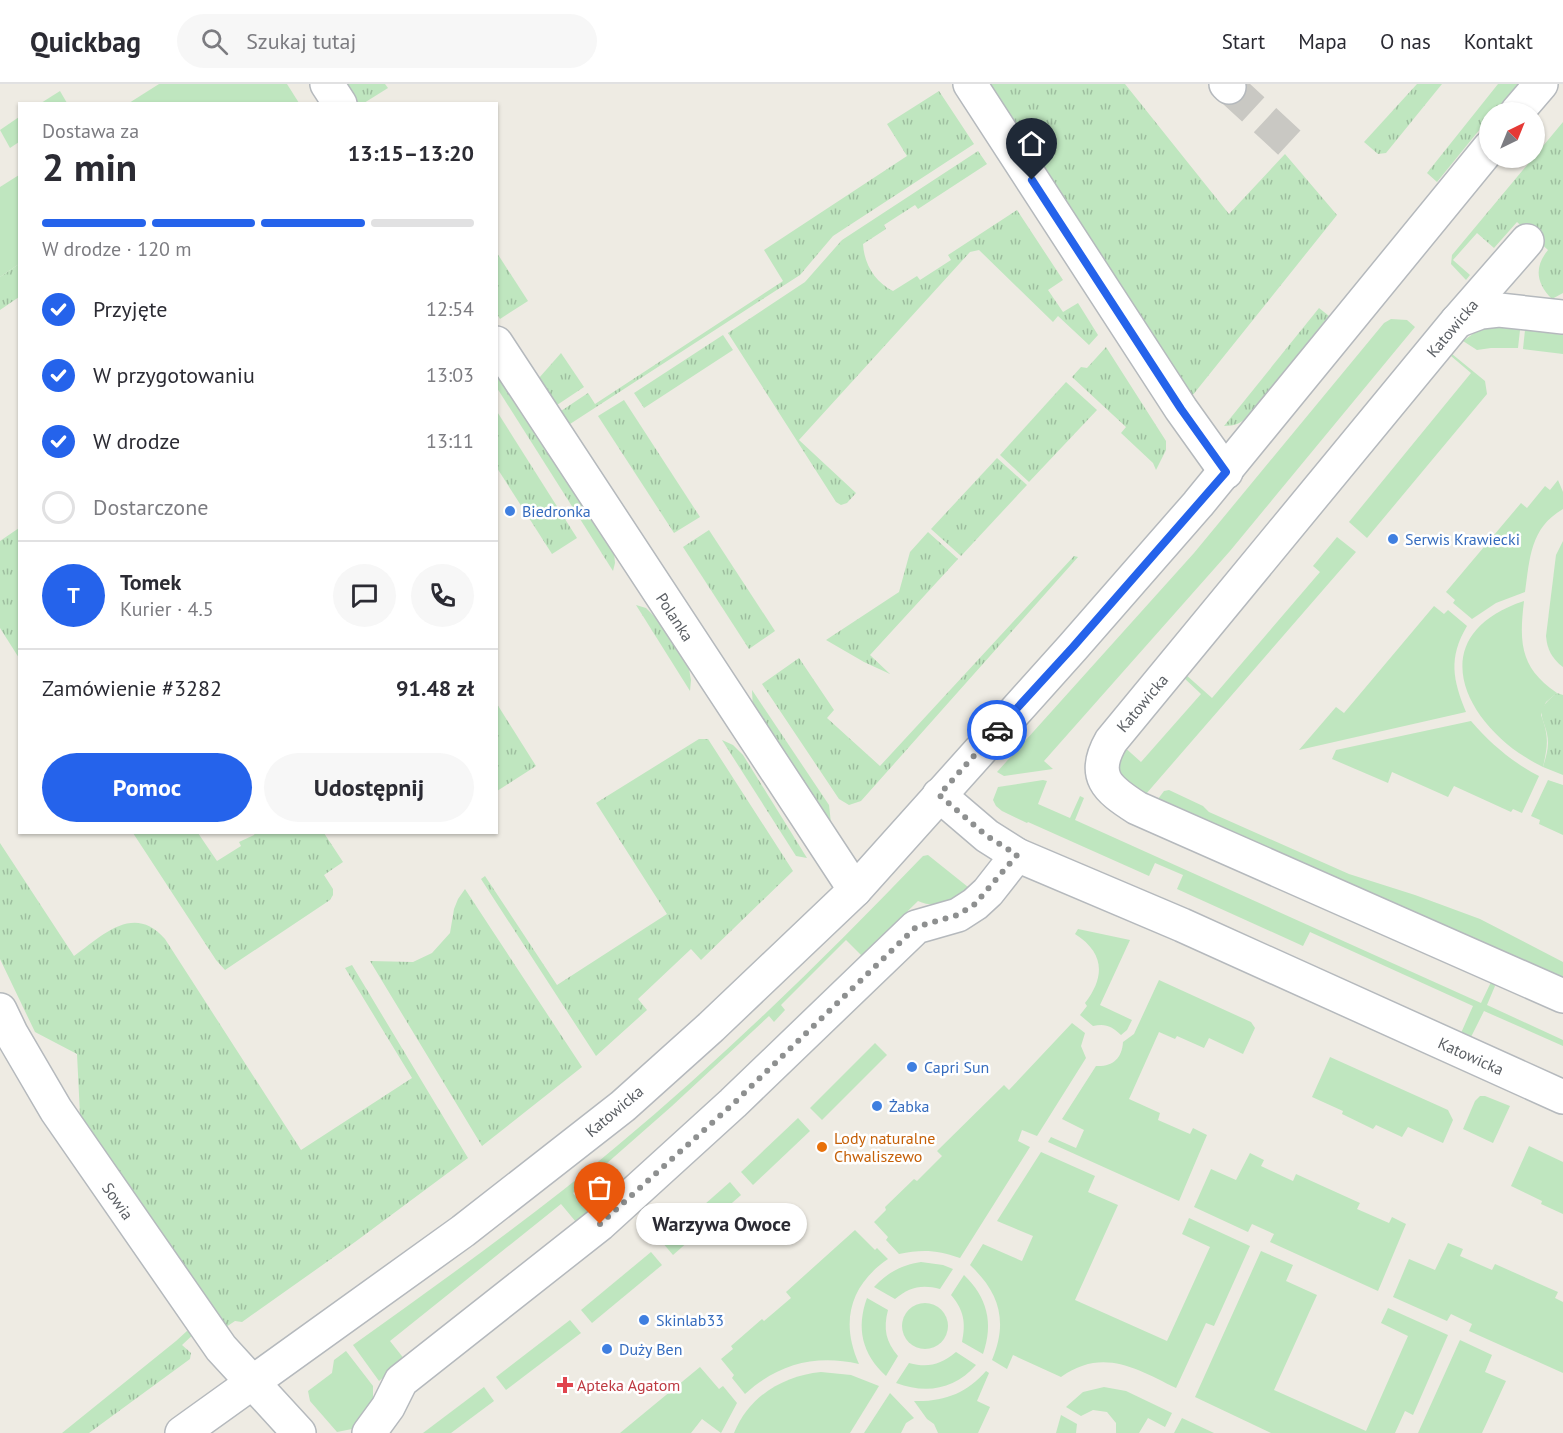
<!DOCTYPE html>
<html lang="pl">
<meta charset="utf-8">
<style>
body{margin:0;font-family:"PT Sans",sans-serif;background:#f7f7f7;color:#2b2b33;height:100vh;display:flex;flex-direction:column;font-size:22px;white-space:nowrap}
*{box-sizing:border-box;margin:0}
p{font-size:20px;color:#7c7c81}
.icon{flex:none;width:33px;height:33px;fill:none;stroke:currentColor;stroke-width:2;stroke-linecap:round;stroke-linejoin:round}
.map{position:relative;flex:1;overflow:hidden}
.drawer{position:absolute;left:18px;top:18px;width:480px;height:732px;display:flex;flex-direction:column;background:#fff;border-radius:0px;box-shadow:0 2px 4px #0004}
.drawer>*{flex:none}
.needle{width:39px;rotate:43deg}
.buttons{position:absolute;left:1479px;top:18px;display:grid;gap:12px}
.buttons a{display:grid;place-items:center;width:66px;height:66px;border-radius:50%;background:#fff;box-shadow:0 2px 4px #0004;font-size:30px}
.pin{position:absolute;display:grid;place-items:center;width:51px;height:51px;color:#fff;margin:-62px -26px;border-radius:50% 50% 50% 0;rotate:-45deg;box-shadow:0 0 6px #0007}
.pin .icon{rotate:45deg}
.courier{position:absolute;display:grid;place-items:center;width:60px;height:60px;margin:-30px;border:4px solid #2563eb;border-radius:50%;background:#fff;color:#222;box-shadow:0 2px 8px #0007}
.bubble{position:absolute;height:42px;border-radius:21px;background:#fff;box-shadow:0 2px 4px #0004;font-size:20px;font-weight:800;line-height:42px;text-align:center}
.head em{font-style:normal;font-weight:800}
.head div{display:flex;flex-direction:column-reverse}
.head{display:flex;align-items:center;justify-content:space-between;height:102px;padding:0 24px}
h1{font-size:39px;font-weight:800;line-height:45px}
.bar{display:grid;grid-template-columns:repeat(4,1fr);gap:9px 6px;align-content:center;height:72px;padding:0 24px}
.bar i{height:8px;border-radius:4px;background:#e1e1e2}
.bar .selected{background:#2563eb}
.bar p{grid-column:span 4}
.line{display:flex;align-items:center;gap:15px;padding:0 24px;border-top:2px solid #e1e1e2}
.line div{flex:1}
.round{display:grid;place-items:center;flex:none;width:63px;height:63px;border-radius:32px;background:#f7f7f7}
ol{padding:0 24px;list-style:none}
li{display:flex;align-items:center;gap:18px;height:66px}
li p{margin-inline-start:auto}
li .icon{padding:6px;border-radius:50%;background:#2563eb;color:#fff;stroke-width:4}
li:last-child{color:#7c7c81}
li i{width:33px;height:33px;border:3px solid #e1e1e2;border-radius:50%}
.cta{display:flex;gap:12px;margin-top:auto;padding:12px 24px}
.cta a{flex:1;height:69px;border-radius:36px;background:#2563eb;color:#fff;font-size:24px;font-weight:800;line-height:69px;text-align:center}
.cta a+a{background:#f7f7f7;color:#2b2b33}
header{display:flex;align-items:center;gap:36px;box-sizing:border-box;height:84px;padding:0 30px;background:#fff;border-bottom:2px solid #e1e1e2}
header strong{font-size:28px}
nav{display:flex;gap:33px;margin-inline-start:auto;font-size:21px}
.search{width:420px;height:54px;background:#f7f7f7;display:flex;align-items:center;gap:15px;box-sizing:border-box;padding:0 21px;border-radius:33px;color:#7c7c81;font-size:22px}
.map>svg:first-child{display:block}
</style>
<header>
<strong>Quickbag</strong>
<div class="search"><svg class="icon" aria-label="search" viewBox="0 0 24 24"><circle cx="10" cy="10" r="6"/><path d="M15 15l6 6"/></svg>Szukaj tutaj</div>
<nav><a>Start</a><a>Mapa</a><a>O nas</a><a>Kontakt</a></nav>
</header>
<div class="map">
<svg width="1563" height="1349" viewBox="0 0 1563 1349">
<defs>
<pattern id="grass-tufts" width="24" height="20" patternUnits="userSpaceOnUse" patternTransform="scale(1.5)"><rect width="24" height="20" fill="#bfe6bf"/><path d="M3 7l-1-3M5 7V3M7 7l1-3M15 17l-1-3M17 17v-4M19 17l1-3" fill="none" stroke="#9ebe9f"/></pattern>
</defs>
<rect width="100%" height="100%" fill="#eeebe3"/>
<!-- grass -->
<g fill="url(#grass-tufts)">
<path d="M344,0h41l3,4 -24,15h-7z"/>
<path d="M989,0h136l104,130 56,-60 52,61 -145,181z"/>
<path d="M1417,0h25l-56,69 -8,1 -14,-12z"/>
<path d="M1498,0h20l-24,28h-4l-1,6 -52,64 -10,-9z"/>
<path d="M939,7l35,53 -141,92 -33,39 -230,149 -9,-13 27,-18 7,11 188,-123 -19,-31 143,-94 -20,-32z"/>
<path d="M1563,38v171l-11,6c-16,-16 -18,-32 -4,-49l-31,-28 -23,26 -17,-15 -24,27 17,15 -4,5 -15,-16 1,-9z"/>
<path d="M978,67l9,13 -69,45 -3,-4 -31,20 2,4 -23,15c1,20 12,38 30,47l24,-15 3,4 31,-20 -3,-5 69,-45 46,70 -15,10 15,22 15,-9 20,32 -9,10 -31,-29 -5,6 -74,-72 -9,2 -171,188 57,53 -9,10 -6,2 -5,-3 -108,-169 77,-51 37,-42z"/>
<path d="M497,169l31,48 -28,18 -3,-5z"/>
<path d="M19,180v33l-19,13v-33z"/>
<path d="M1319,224l10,8 -80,100c-8,7 -14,10 -25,10z"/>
<path d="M723,251l10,15 -89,58 -10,-15z"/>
<path d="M1106,263l60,94v9l-10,20 -3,-7 -32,-30 5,-6 -54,-50 9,-10 6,1z"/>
<path d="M561,269l23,34 -27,18 -18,-27z"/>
<path d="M496,285l118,183 1,11 -2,8 -116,-183z"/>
<path d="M1066,298l31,28 -68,72 -29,-27z"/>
<path d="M624,316l76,117 -26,16 -76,-117z"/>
<path d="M496,326l81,128 -25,16 -55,-86z"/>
<path d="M997,374l30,27 -66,71 -30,-27z"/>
<path d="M19,444v130l-19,-30v-87z"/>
<path d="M709,446l66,101 -26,18 -66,-102z"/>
<path d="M928,448l30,27 -88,96 20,19 -26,-12 -38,-22 73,-48 11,-40z"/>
<path d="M1074,472l4,1 -217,244 -12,4 -10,-6 -77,-115 37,-26 35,52 -7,8 53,48z"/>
<path d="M636,521l10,3 14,14 29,47 2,11 -1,11z"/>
<path d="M752,606l77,115 3,27 -79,-121z"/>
<path d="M1557,609l6,2v80l-20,-8c2,-7 5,-16 5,-24 0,-24 -19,-29 9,-50z"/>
<path d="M497,620l39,62 -39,25h-1z"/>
<path d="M699,655h9l85,132 -92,89 -10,-11 -53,50 9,11 -51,46 -115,-177 4,-3 72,109 110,-71 -71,-111z"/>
<path d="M722,656l11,5 10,10 64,103 -11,-2z"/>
<path d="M133,749h65l19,28 24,-15 -2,-4 15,-7 1,-2h69l19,29 -19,13 9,14v6l-3,5 -105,70 -9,-10z"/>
<path d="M0,759l74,113c29,-21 60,-53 91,-17l136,211 111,-72 -67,-110 7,-3 116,193 -113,84 -113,80 -7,-1 -9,6 -13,-11 -31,29 9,8 -1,6 -101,74h-27l114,-92 34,-31 -56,-74 -74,-121 -3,-61 -42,-22 -35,-73z"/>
<path d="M465,805l117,178 -100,79 -112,-185 43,1 19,-9 18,-20 4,-24 4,-10z"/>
</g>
<!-- garden -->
<g fill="#bfe6bf">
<path d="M159,0h128l12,19h-170z"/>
<path d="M60,7l7,12h-26z"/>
<path d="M19,33v25l-9,6 -10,-18z"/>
<path d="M19,91v89l-19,13v-90z"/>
<path d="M1391,235l16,1 8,7 -185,224 -186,210 9,8 -49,7 -7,-4 197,-219 190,-230z"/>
<path d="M1494,242l26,4 -2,18h-27l-14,2 -14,-9 14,-10z"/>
<path d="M1525,246l38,5v19l-40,-5z"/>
<path d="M1452,270l33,27 2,13 -120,144 -18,-16 122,-149 -20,-17z"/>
<path d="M1558,396l5,12v17c-33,19 -33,49 -38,83l-29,11 -24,16 -19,-16 2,-3 -9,-8 75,-89 6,5 18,-22 5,4z"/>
<path d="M1337,453l19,15 -210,242 -18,-10 -7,-9 -3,-9 4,-21 19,17 60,-68 -18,-17 2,-3 27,24 108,-126 -7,-6z"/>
<path d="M1563,457v126c-11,-8 -16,-18 -17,-31l10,-81z"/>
<path d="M1524,517c-5,42 -4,67 33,92l-11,9 -5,13c8,21 7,30 2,52 -75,-36 -127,-130 -19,-166z"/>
<path d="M1434,522l10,8 4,-4 19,16c-19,32 -14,54 -1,86l-167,38 37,-43 8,6z"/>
<path d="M1471,637c20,23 41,41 68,55l-17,37 -9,-4 -2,3 -57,-26 -6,11 -56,-25 -4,11 -56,-24 4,-9z"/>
<path d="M1043,696l4,1 -9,23 32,14 10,-22 4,2 -9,22 406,183 11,-23 3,6 -8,19 76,35v6l-79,-35 -13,26 -10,-4 12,-27 -163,-74 -7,14 -126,-57 6,-14 -28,-12 -6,13 -121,-54 -1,1 -25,-12 -6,-5 -3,-6 5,-13z"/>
<path d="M1548,696l15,5v50l-24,-11 1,-4 -9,-4z"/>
<path d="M1169,706l34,16 6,6 140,62 66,21 65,24 83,43v17l-405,-180 6,-8z"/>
<path d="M928,771l40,32c-11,16 -33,22 -50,14l-56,55 -16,-16 -65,65 4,5 -11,12 -5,-6 -97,90 -99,87 15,19 -12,10 -15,-18 -171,137 15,19 -26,21 -26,-36c89,-64 180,-128 264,-199 108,-90 209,-189 306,-290z"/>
<path d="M1078,845l52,11 -30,65 32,15 -5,10 -6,5c-9,-9 -16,-12 -28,-9l-13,-11 7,-9 -2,-3c20,-26 20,-50 -10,-69z"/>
<path d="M1159,896l92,42 4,6 -12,26 -34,-16 -5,10 -27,-12 -2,3 -16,-7 -30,67 31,14 -2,7 32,14 3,-6 14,7 -28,66 -131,-59 3,-5 25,11 8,-18 -22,-11 34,-53c16,1 26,-7 27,-24l11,-8z"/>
<path d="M1072,939l13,10 -4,13 5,12 -49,78 -15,-6 -4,11 12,6 -70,111c-22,-8 -38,-9 -61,-4l-13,-14 2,-3 -14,-15 12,-12 -1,-3 29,-28 3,2 25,-25 -5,-5 67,-66 5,5z"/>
<path d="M875,959l12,12 -65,65 -12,-12z"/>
<path d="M1330,973l118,53 5,10 -10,23 -35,-16 -6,10 -26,-12 -3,4 -31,-15 1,-3 -31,-14z"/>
<path d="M1480,1012h5l25,10 -17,37 -30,-14 12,-28z"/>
<path d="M798,1034l12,13 -57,54 -12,-13z"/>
<path d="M1529,1062l34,16v52l-22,-10 1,-3 -31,-15z"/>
<path d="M1041,1068l54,24 -7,16 30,13 -43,95 92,41 43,-94 -28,-13 7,-16 61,28 -36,80 -8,-3 -30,65c-39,-19 -73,-41 -115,-11l-48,-22 -6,14 -15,-9c16,-38 8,-67 -22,-95l13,-21 39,17 11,-25 -36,-15z"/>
<path d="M1250,1069l14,7 -3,6 32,15 3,-7 64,29 -3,6 32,14 3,-6 14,7 -28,67 -108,-49 4,-8 -22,-10 -4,8 -54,-25 17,-38 25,11z"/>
<path d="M730,1098l11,13 -68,60 -11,-13z"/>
<path d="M855,1146l20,20 2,-2 11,11c-38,26 -48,63 -29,105 -44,-10 -81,0 -114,30l-13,-16 2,-3 -13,-16 12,-10 -2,-3 31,-27 2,2 27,-23 -5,-6z"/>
<path d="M1448,1159l15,6 -3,7 32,14 3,-6 63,28 -3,6 8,4v71l-94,-42 3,-7 -21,-10 -4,7 -54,-24 16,-38 26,11z"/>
<path d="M1261,1167l32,14 -7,16 31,14 -43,95 92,41 42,-95 -27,-13 7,-15 60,27 -35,80 -8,-4 -10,22h-124l-76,-36z"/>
<path d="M651,1168l11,13 -70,58 -11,-13z"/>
<path d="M921,1178l22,3 10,4 -13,20c-18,-5 -31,-2 -45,10l-21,-12c14,-15 28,-22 47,-25z"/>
<path d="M964,1191c23,22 30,48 19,79l-21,-12c4,-19 2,-32 -11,-47z"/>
<path d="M867,1214l21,12c-5,19 -2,32 10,46l-12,20c-24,-22 -30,-48 -19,-78z"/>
<circle cx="925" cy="1242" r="23"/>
<path d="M570,1236l11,13 -75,57 -10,-13z"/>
<path d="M1460,1256l32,15 -7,17 21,9 -24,52h-64z"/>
<path d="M346,1267l27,35v18l-14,21 -7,4 -15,3 -27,-31 -2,-10 24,-18 2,-13z"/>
<path d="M956,1268l20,13c-22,25 -50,29 -80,18l13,-20c19,5 31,2 47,-11z"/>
<path d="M700,1283l19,22 4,-3 14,17 -16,30 -19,-14 -11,14h-71z"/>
<path d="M986,1287l3,2 -12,28 13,6 -12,26h-40l-4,-9 -7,-5 -13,-18c30,1 53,-8 72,-30z"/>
<path d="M821,1288l30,3 28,11 -29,47h-116c15,-37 49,-57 87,-61z"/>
<path d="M484,1303l10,14 -43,32h-28z"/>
<path d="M1104,1303l22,4 46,22 -7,14 -17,-9 -9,15h-23v-10l-9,-11 -14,-2 -12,6 -15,-9 17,-15z"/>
<path d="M890,1309l24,25 -8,5 -5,10h-37z"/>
<path d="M1061,1331l16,9 -1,9h-20z"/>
<path d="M1182,1334l32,15h-40z"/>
</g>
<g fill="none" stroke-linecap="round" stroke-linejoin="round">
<!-- minor-tunnel -->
<path stroke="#c9c8c3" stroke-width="33" stroke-dasharray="33 16" stroke-linecap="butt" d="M1229,3l64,59"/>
<!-- minor casing -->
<g stroke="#b5b9bd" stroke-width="36">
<g id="minor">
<path d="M327,0l13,20"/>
<path d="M970,0l211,325 45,63"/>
<path d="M1226,0l3,3"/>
<path d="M1517,28l24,-28"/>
<path d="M1527,157l-70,80 -346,420c-20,35 -4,48 26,67l426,188"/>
<path d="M1457,237l24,-9 18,-2 64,7"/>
<path d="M496,259l359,547"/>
<path d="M939,711l48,41 30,19 165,70 381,172"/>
<path d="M0,926l11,23 45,77 165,238 78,85"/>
<path d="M182,1349l281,-202 160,-125 88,-79 144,-137 218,-243 125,-143 292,-357"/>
<path d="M369,1349l19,-26 13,-26 199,-157 133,-121 183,-176 42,-12 17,-11 13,-12 29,-37"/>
</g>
</g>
<!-- minor -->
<use href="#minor" stroke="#fff" stroke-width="33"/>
</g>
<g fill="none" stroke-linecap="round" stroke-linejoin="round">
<!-- done -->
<path stroke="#8e9090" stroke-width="6" stroke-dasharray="0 10.8" d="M600,1140l134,-121 182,-176 42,-12 17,-11 42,-49 -30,-19 -48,-41 58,-65"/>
<!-- route -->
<path stroke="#2563eb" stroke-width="8" d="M997,646l76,-83 153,-175 -45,-63 -149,-229"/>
</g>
<!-- markers -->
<g fill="#3f7fe0" stroke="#fff" stroke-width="2">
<circle cx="510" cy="427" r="6"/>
<circle cx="1393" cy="455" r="6"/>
<circle cx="912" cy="983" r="6"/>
<circle cx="877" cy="1022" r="6"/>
<circle cx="644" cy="1236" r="6"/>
<circle cx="607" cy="1265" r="6"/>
</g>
<circle fill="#e8710a" stroke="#fff" stroke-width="2" cx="822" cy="1063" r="6"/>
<path fill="#e0444e" stroke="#fff" stroke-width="2" d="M562 1292h6v6h6v6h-6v6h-6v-6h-6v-6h6z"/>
<g text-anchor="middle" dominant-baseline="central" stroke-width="5" stroke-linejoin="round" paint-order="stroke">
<!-- street labels -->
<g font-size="16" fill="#5b5f64" stroke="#fff">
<text transform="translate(1452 244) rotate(-50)">Katowicka</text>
<text transform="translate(675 533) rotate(57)">Polanka</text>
<text transform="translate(1142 619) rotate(-50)">Katowicka</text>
<text transform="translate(1471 972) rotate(24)">Katowicka</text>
<text transform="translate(614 1027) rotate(-40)">Katowicka</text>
<text transform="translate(118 1117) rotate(55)">Sowia</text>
</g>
<!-- shop labels -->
<g font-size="16" fill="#366cbe" stroke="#fff" text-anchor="start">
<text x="522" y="427">Biedronka</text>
<text x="1405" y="455">Serwis Krawiecki</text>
<text x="924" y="983">Capri Sun</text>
<text x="889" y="1022">Żabka</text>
<text x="656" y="1236">Skinlab33</text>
<text x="619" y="1265">Duży Ben</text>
</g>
<!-- food labels -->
<g font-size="16" fill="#c56008" stroke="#fff" text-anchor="start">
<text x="834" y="1054">Lody naturalne<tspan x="834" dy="18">Chwaliszewo</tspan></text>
</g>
<!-- health labels -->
<g font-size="16" fill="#be3a42" stroke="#fff" text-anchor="start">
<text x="577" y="1301">Apteka Agatom</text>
</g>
</g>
</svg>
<div class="buttons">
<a><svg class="needle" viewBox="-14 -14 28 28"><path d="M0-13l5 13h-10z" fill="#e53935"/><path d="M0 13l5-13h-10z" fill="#7c7c81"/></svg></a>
</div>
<div class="pin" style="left:600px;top:1140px;background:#ea580c"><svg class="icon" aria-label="bag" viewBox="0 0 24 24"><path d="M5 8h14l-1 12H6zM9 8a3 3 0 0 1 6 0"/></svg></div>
<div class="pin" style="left:1032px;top:96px;background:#1f2937"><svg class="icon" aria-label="home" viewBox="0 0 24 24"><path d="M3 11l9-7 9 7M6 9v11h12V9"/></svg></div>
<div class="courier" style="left:997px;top:646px"><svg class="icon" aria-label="car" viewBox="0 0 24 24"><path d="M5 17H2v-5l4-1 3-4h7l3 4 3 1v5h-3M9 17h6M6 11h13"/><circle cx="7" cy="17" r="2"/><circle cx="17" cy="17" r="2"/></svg></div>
<div class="bubble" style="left:636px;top:1119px;width:171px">Warzywa Owoce</div>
<section class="drawer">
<div class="head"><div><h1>2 min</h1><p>Dostawa za</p></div><em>13:15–13:20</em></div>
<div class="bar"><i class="selected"></i><i class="selected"></i><i class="selected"></i><i></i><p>W drodze · 120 m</p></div>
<ol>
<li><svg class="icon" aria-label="check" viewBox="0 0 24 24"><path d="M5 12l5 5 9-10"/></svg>Przyjęte<p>12:54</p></li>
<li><svg class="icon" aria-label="check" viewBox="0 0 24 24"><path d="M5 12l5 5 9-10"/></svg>W przygotowaniu<p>13:03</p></li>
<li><svg class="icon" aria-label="check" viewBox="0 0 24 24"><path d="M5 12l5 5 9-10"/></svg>W drodze<p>13:11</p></li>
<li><i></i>Dostarczone</li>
</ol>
<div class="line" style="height:108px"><b class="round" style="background:#2563eb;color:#fff">T</b><div><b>Tomek</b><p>Kurier · 4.5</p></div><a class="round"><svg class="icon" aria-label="chat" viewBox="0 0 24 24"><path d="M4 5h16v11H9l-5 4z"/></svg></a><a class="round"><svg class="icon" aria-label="phone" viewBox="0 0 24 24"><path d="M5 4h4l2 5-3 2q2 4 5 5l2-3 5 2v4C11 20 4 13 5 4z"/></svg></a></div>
<div class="line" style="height:78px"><div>Zamówienie #3282</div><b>91.48 zł</b></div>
<div class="cta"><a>Pomoc</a><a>Udostępnij</a></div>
</section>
</div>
